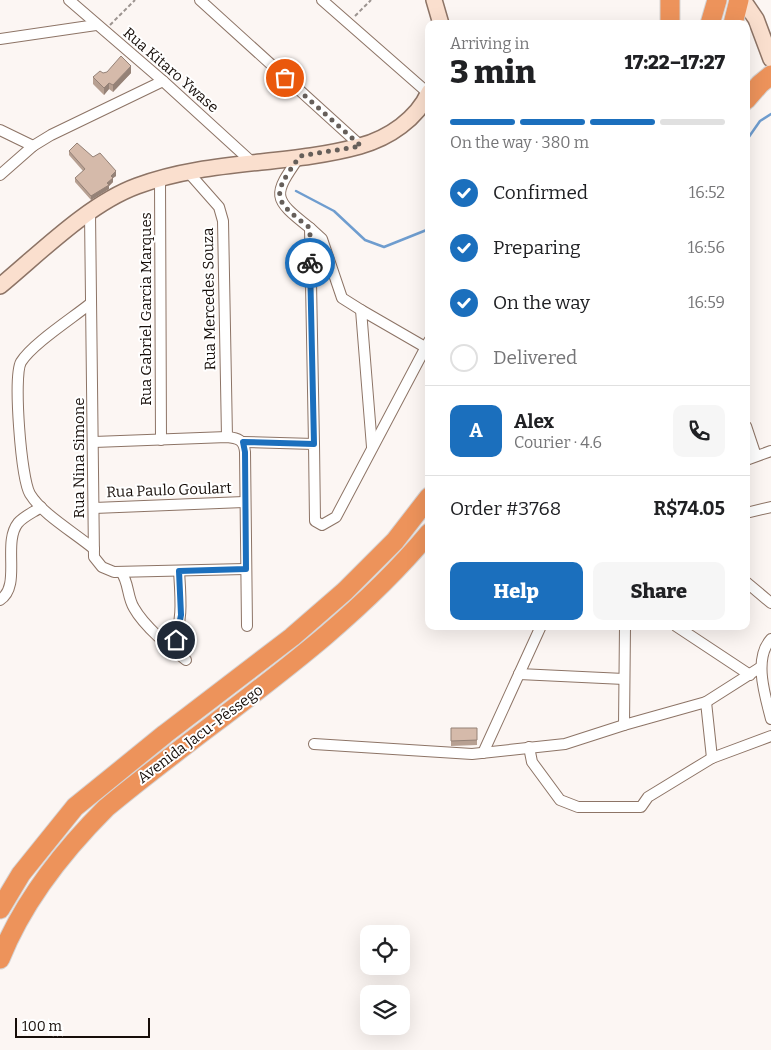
<!DOCTYPE html>
<meta charset="utf-8">
<style>
body{margin:0;font-family:Bitter,serif;background:#f6f6f6;color:#202124;height:100vh;display:flex;flex-direction:column;font-size:19px;white-space:nowrap}
*{box-sizing:border-box;margin:0}
p{font-size:16px;color:#757577}
.icon{flex:none;width:28px;height:28px;fill:none;stroke:currentColor;stroke-width:2;stroke-linecap:round;stroke-linejoin:round}
.map{position:relative;flex:1;overflow:hidden}
.details{position:absolute;left:425px;top:20px;width:325px;height:610px;display:flex;flex-direction:column;background:#fff;border-radius:10px;box-shadow:0 5px 20px #0002}
.details>*{flex:none}
.controls{position:absolute;left:360px;top:925px;display:grid;gap:10px}
.controls a{display:grid;place-items:center;width:50px;height:50px;border-radius:10px;background:#fff;box-shadow:0 5px 20px #0002;font-size:25px}
.scale{position:absolute;left:15px;bottom:12px;width:135px;box-sizing:border-box;padding-left:5px;border:2px solid #160d08;border-top:0;font-size:14px;line-height:18px;white-space:nowrap;color:#160d08;-webkit-text-stroke:4px #fff;paint-order:stroke}
.pin{position:absolute;display:grid;place-items:center;width:42px;height:42px;color:#fff;margin:-21px;border:2px solid #fff;border-radius:50%;box-shadow:0 1px 5px #0007}
.courier{position:absolute;display:grid;place-items:center;width:50px;height:50px;margin:-25px;border:4px solid #1b6fbd;border-radius:50%;background:#fff;color:#222;box-shadow:0 1px 6px #0007}
.overview em{font-style:normal;font-weight:800}
.overview div{display:flex;flex-direction:column-reverse}
.overview{display:flex;align-items:center;justify-content:space-between;height:85px;padding:0 25px}
h1{font-size:32px;font-weight:800;line-height:38px}
.bar{display:grid;grid-template-columns:repeat(4,1fr);gap:8px 5px;align-content:center;height:60px;padding:0 25px}
.bar i{height:6px;border-radius:4px;background:#e0e0e0}
.bar .selected{background:#1b6fbd}
.bar p{grid-column:span 4}
.line{display:flex;align-items:center;gap:12px;padding:0 25px;border-top:1px solid #e0e0e0}
.line div{flex:1}
.round{display:grid;place-items:center;flex:none;width:52px;height:52px;border-radius:10px;background:#f6f6f6}
ol{padding:0 25px;list-style:none}
li{display:flex;align-items:center;gap:15px;height:55px}
li p{margin-inline-start:auto}
li .icon{padding:5px;border-radius:50%;background:#1b6fbd;color:#fff;stroke-width:4}
li:last-child{color:#757577}
li i{width:28px;height:28px;border:2px solid #e0e0e0;border-radius:50%}
.action{display:flex;gap:10px;margin-top:auto;padding:10px 25px}
.action a{flex:1;height:58px;border-radius:10px;background:#1b6fbd;color:#fff;font-size:20px;font-weight:800;line-height:58px;text-align:center}
.action a+a{background:#f6f6f6;color:#202124}
.map>svg:first-child{display:block}
</style>
<div class="map">
<svg width="771" height="1050" viewBox="0 0 771 1050">
<rect width="100%" height="100%" fill="#fcf6f3"/>
<g fill="none" stroke-linecap="round" stroke-linejoin="round">
<!-- stream -->
<g stroke="#6f9dcf" stroke-width="2.5">
<path d="M746,141l14,-20 11,-7"/>
<path d="M296,191l38,20 31,29 19,7 45,-18"/>
</g>
<!-- street casing -->
<g stroke="#8d7466" stroke-width="12">
<g id="street">
<path d="M69,0l94,81 91,83"/>
<path d="M200,0l161,146"/>
<path d="M322,0l106,93"/>
<path d="M0,39l96,-14"/>
<path d="M0,130l33,16"/>
<path d="M300,156c-28,40 -28,42 10,72"/>
<path d="M189,173l30,34 4,14 4,216"/>
<path d="M0,175l33,-29 18,-11 112,-54"/>
<path d="M160,178l1,262"/>
<path d="M90,213l4,344 8,10 12,5 131,-3"/>
<path d="M91,303c-17,14 -59,41 -70,59 -8,14 0,117 9,132 12,20 45,39 64,55"/>
<path d="M746,426l10,30"/>
<path d="M94,442l133,-5c11,1 17,3 18,15l2,174"/>
<path d="M243,442l71,2 1,77 7,4 14,-8 93,-176"/>
<path d="M314,444l-4,-216 12,11 20,59 19,12"/>
<path d="M372,447l-11,-137 64,37"/>
<path d="M746,460l25,-9"/>
<path d="M94,508l150,-6"/>
<path d="M746,513l25,-6"/>
<path d="M121,572c8,10 6,25 13,36 10,18 36,40 52,52"/>
<path d="M746,582l25,21"/>
<path d="M0,600c22,-14 2,-57 18,-77 6,-7 16,-11 23,-16"/>
<path d="M676,626l74,49"/>
<path d="M771,639c-18,20 -6,56 0,80"/>
<path d="M172,649c11,-28 9,-48 7,-78"/>
<path d="M519,674l105,5"/>
<path d="M706,702l6,56 59,-22"/>
<path d="M624,725l82,-23 55,-35"/>
<path d="M314,744l158,10 93,-10 59,-19 1,-99"/>
<path d="M529,747l3,15 28,38 18,7h63l7,-10 64,-39"/>
<path d="M483,753l58,-127"/>
</g>
</g>
<!-- secondary casing -->
<g stroke="#8d7466" stroke-width="18">
<g id="secondary">
<path d="M434,0l7,24"/>
<path d="M743,0l13,19 15,40"/>
<path d="M0,286c40,-33 88,-82 137,-100 71,-27 151,-20 223,-40 29,-8 57,-27 69,-54"/>
</g>
</g>
<!-- highway casing -->
<g stroke="#d5d3d3" stroke-width="21">
<g id="highway">
<path d="M670,0v24"/>
<path d="M710,24l7,-24"/>
<path d="M733,24l6,-24"/>
<path d="M746,100l14,-16 11,-9"/>
<path d="M0,909l21,-35 54,-67 90,-73 127,-97 53,-46 50,-50 34,-44"/>
<path d="M0,959c23,-58 62,-107 106,-151 109,-91 231,-165 323,-275"/>
</g>
</g>
<!-- path -->
<g stroke="#9c9490" stroke-width="2" stroke-dasharray="4 2.5" stroke-linecap="butt">
<path d="M355,16l16,-16"/>
<path d="M110,25l25,-25"/>
</g>
<!-- street -->
<use href="#street" stroke="#fff" stroke-width="10"/>
<!-- secondary -->
<use href="#secondary" stroke="#fadfce" stroke-width="15"/>
<!-- highway -->
<use href="#highway" stroke="#ed935b" stroke-width="19"/>
</g>
<!-- wall -->
<g fill="#b7a092">
<path d="M103,73h28l-18,19 -4,-3 -5,6 -11,-11v-7z"/>
<path d="M69,151l24,6 23,19 -3,2v4l-4,4v3l-18,11 -16,-18v-4l8,-7 -14,-16z"/>
<path d="M451,728h26v17l-26,1z"/>
</g>
<!-- shaded-wall -->
<g fill="#958277">
<path d="M131,66v7l-18,19v-7z"/>
<path d="M109,83v6l-5,6v-7z"/>
<path d="M116,171v5l-3,2v4l-4,4v3l-18,11v-4l16,-13 4,-7z"/>
</g>
<!-- building -->
<g fill="#d5baaa" stroke="#958277">
<path d="M121,56l10,10 -18,19 -4,-2 -5,5 -11,-11 7,-6 3,2 4,-1z"/>
<path d="M77,143l16,14 7,-4 16,18 -5,5 2,2 -6,5 2,2 -18,11 -16,-18 10,-9 -16,-18z"/>
<path d="M451,728h26v12l-26,1z"/>
</g>
<g fill="none" stroke-linecap="round" stroke-linejoin="round">
<!-- done -->
<path stroke="#665f5a" stroke-width="5" stroke-dasharray="0 9" d="M285,78l76,68 -61,10c-29,40 -28,43 10,72v35"/>
<!-- route -->
<path stroke="#1b6fbd" stroke-width="6" d="M176,640l5,-25 -2,-44 67,-2 -1,-117 -2,-10 71,2 -4,-181"/>
</g>
<g text-anchor="middle" dominant-baseline="central" stroke-width="4" stroke-linejoin="round" paint-order="stroke">
<!-- street labels -->
<g font-size="15" fill="#160d08" stroke="#fff">
<text transform="translate(171 70) rotate(41)">Rua Kitaro Ywase</text>
<text transform="translate(209 299) rotate(-91)">Rua Mercedes Souza</text>
<text transform="translate(146 309) rotate(-90)">Rua Gabriel Garcia Marques</text>
<text transform="translate(79 458) rotate(-90)">Rua Nina Simone</text>
<text transform="translate(169 490) rotate(-2)">Rua Paulo Goulart</text>
<text transform="translate(200 734) rotate(-37)">Avenida Jacu-Pêssego</text>
</g>
</g>
</svg>
<div class="controls">
<a><svg class="icon" aria-label="locate" viewBox="0 0 24 24"><circle cx="12" cy="12" r="6"/><path d="M12 2v4M12 18v4M2 12h4M18 12h4"/></svg></a>
<a><svg class="icon" aria-label="layers" viewBox="0 0 24 24"><path d="M12 4l9 5-9 5-9-5zM3 14l9 5 9-5"/></svg></a>
</div>
<div class="scale">100 m</div>
<div class="pin" style="left:285px;top:78px;background:#ea580c"><svg class="icon" aria-label="bag" viewBox="0 0 24 24"><path d="M5 8h14l-1 12H6zM9 8a3 3 0 0 1 6 0"/></svg></div>
<div class="pin" style="left:176px;top:640px;background:#1f2937"><svg class="icon" aria-label="home" viewBox="0 0 24 24"><path d="M3 11l9-7 9 7M6 9v11h12V9"/></svg></div>
<div class="courier" style="left:310px;top:263px"><svg class="icon" aria-label="bike" viewBox="0 0 24 24"><circle cx="6" cy="16" r="4"/><circle cx="18" cy="16" r="4"/><path d="M6 16l4-8h5l3 8M10 8l3 8H6M13 5h3"/></svg></div>
<section class="details">
<div class="overview"><div><h1>3 min</h1><p>Arriving in</p></div><em>17:22–17:27</em></div>
<div class="bar"><i class="selected"></i><i class="selected"></i><i class="selected"></i><i></i><p>On the way · 380 m</p></div>
<ol>
<li><svg class="icon" aria-label="check" viewBox="0 0 24 24"><path d="M5 12l5 5 9-10"/></svg>Confirmed<p>16:52</p></li>
<li><svg class="icon" aria-label="check" viewBox="0 0 24 24"><path d="M5 12l5 5 9-10"/></svg>Preparing<p>16:56</p></li>
<li><svg class="icon" aria-label="check" viewBox="0 0 24 24"><path d="M5 12l5 5 9-10"/></svg>On the way<p>16:59</p></li>
<li><i></i>Delivered</li>
</ol>
<div class="line" style="height:90px"><b class="round" style="background:#1b6fbd;color:#fff">A</b><div><b>Alex</b><p>Courier · 4.6</p></div><a class="round"><svg class="icon" aria-label="phone" viewBox="0 0 24 24"><path d="M5 4h4l2 5-3 2q2 4 5 5l2-3 5 2v4C11 20 4 13 5 4z"/></svg></a></div>
<div class="line" style="height:65px"><div>Order #3768</div><b>R$74.05</b></div>
<div class="action"><a>Help</a><a>Share</a></div>
</section>
</div>
